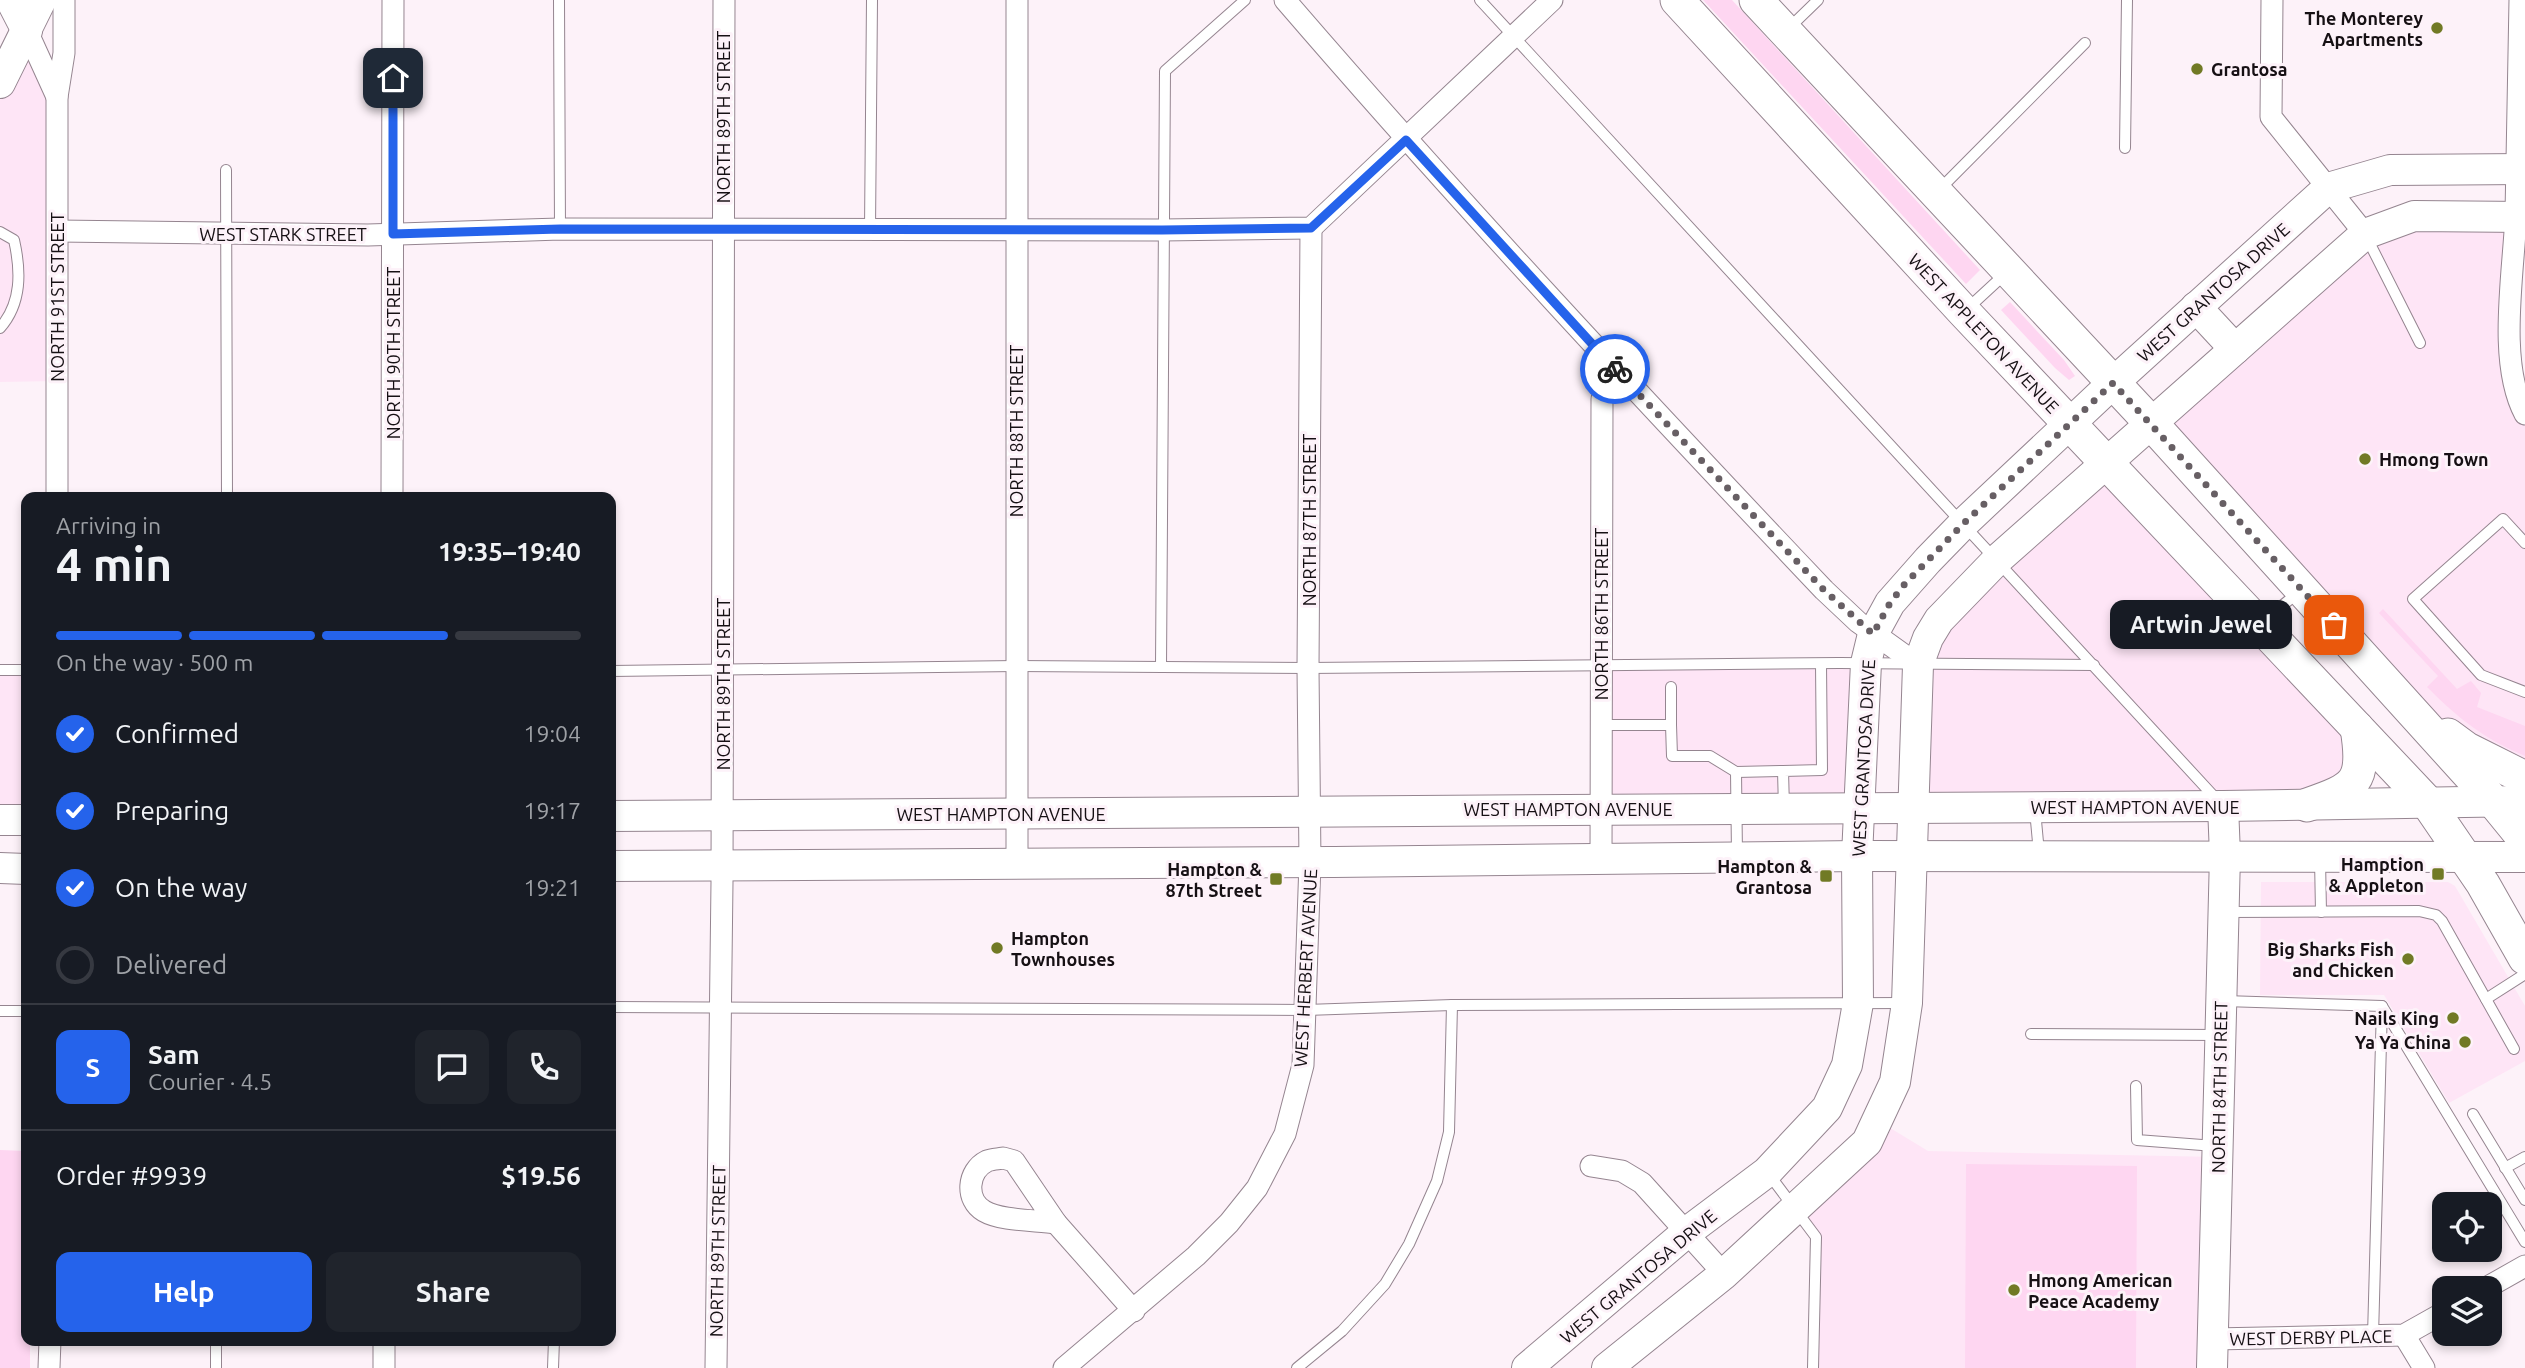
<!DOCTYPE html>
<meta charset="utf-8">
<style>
body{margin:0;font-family:Ubuntu,sans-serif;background:#20242c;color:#f1f3f6;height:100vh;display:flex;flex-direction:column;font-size:26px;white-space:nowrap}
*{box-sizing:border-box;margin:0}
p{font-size:23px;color:#9ea1a6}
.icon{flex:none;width:38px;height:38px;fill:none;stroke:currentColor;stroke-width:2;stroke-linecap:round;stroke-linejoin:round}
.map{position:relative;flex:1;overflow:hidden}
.drawer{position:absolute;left:21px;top:492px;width:595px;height:854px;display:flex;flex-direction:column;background:#171b24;border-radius:14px;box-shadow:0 4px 10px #0003}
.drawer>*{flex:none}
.tools{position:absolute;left:2432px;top:1192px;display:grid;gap:14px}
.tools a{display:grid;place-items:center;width:70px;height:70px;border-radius:14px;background:#171b24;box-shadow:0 4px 10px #0003;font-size:35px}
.pin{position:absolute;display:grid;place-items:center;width:60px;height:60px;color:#fff;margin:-30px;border-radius:14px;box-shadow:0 4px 10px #0006}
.courier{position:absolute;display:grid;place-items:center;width:70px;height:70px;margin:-35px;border:5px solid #2563eb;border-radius:50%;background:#fff;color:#222;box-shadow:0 2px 9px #0007}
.bubble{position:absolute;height:49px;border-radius:14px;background:#171b24;box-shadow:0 4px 10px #0003;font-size:23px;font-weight:600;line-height:49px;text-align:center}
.overview em{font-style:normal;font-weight:600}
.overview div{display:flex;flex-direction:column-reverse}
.overview{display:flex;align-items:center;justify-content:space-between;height:119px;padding:0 35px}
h1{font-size:46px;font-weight:600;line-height:52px}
.bar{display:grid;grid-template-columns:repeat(4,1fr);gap:10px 7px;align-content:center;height:84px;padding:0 35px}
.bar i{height:9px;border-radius:5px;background:#363941}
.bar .on{background:#2563eb}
.bar p{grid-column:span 4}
.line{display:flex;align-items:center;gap:18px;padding:0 35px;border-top:2px solid #363941}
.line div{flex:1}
.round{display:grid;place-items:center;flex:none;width:74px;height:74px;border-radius:14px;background:#20242c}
ol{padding:0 35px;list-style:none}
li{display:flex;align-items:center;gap:21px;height:77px}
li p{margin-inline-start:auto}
li .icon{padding:7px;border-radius:50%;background:#2563eb;color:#fff;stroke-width:4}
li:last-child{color:#9ea1a6}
li i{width:38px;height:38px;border:4px solid #363941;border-radius:50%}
.primary-button{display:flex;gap:14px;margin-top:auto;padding:14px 35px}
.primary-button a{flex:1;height:80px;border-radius:14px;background:#2563eb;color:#fff;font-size:28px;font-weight:600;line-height:80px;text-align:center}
.primary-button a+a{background:#20242c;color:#f1f3f6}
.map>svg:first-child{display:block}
</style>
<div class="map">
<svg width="2525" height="1368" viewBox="0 0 2525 1368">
<rect width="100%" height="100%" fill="#fdf2f9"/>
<!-- built -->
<g fill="#fee5f6">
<path d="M27,31l30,66v284l-57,1v-299z"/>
<path d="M2516,217l-7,93 16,104v364l-64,-34 -310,-321 214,-189z"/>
<path d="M2106,463l251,265 -13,64 -432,16 10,-156z"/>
<path d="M1866,663l-6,144 -260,2 1,-143z"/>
<rect x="0" y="670" width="26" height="150"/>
<path d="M2261,882h187l7,4 70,120v55l-76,42 -65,-108h-124z"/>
<path d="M1877,1120l51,31 290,6 -6,211h-399l3,-130 -20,-29z"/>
</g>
<!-- green -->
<g fill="#fed6f1">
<path d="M1703,0h29l248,270 -14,14z"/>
<path d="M2010,302l54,58 11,16 -6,4 -14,-12 -54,-58z"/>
<path d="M2383,609l74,80 14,-8 10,12 -4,14 48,19v30c-42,-18 -66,-37 -98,-69l11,-11 -59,-63z"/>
<path d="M0,1150l26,1v189l4,1v27h-30z"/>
<path d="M1966,1164l171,2 -1,202h-171z"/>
</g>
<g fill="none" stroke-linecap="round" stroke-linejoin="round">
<!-- lane casing -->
<g stroke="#958590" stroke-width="12">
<g id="lane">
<path d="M559,0l1,229"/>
<path d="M1480,0l739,802"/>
<path d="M1787,30l31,-30"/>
<path d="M2125,148l2,-148"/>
<path d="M226,170l1,327"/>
<path d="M1938,191l147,-148"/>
<path d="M870,229l2,-229"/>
<path d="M0,232l14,8c7,31 8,63 -14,88"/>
<path d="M2366,236l54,107"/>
<path d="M1966,310l39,-36"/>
<path d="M2525,543l-22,-24 -90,80 68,76 44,17"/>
<path d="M2261,623l39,-32"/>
<path d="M1161,667l4,-596 80,-71"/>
<path d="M0,670h26"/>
<path d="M611,671l405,-5 292,2 531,-5 255,2"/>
<path d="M1671,687v38"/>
<path d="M1601,725h70l1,31h38l26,16 1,83"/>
<path d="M1736,772l47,-1"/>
<path d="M1784,808l-1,-37 39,-1 -1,-106"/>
<path d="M2035,810l4,43"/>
<path d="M2320,859l1,53"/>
<path d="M2227,912l192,-1 17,4 6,6 72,128"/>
<path d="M2486,999l39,-25"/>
<path d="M2224,1001l158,5 143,236"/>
<path d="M611,1007l695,3 146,-5 454,-2"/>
<path d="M0,1011h26"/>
<path d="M2031,1034l189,1"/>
<path d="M2136,1086l1,54 78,6"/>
<path d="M2473,1114l52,86"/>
<path d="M2505,1168l20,-11"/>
<path d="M1768,1173l48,64 -3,131"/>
<path d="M2373,1336l9,-330"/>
<path d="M216,1368v-28"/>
<path d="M553,1368l1,-28"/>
<path d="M1297,1368l45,-37 43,-47 24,-40 28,-63 12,-49 3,-127"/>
</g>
</g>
<!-- street casing -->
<g stroke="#958590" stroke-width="23">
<g id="street">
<path d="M1285,0c174,202 356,397 539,590l34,32 60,43"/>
<path d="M2272,0l-1,117 94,117"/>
<path d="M2520,0c-1,71 -2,142 -4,214 -2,57 -19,148 9,200"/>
<path d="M27,31l30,66"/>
<path d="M58,231l310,4 192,-6 602,1 149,-2 241,-228"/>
<path d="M57,497v-400l7,-44v-53"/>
<path d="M392,497l1,-497"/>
<path d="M1601,860l1,-461 14,-28"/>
<path d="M1017,862v-862"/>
<path d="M1003,1158l11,3 42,62c-20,-3 -55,-2 -72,-12 -19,-11 -17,-40 3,-50 5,-2 11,-2 16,-3z"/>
<path d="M1591,1166l31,5 20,12 82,91"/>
<path d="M1056,1223l78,88"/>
<path d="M2486,1288l39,-22"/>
<path d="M2404,1335l20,33"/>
<path d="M2213,1339l191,-4 41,-23"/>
<path d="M49,1368l1,-28"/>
<path d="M384,1368v-28"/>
<path d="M716,1368l6,-486 2,-882"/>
<path d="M1064,1368l132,-112 33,-33 28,-35 28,-54 18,-69 7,-203 -2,-194 3,-440"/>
</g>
</g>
<!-- secondary casing -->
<g stroke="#958590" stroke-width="32">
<g id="secondary">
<path d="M11,0l16,31"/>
<path d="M0,83l41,-83"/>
<path d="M2196,307l39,42"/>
<path d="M611,816l1612,-10 302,-5"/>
<path d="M0,820h26"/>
<path d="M611,866l723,-4 523,-6 668,1"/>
<path d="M0,868l26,1"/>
<path d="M1527,1368l160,-136 80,-60 60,-64 20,-43 11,-62 -1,-147 9,-193 7,-29 17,-31 38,-43 36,-37 149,-140 215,-195 62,-18 135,-1"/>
<path d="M1607,1368l117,-94 143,-132 28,-60 12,-79 11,-338 10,-27 11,-18 59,-61 367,-325 49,-18 111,1"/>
<path d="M2212,1368l13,-513 -2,-49"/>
</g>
</g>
<!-- primary casing -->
<g stroke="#958590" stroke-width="35">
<g id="primary">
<path d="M1677,0l287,312 463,490 56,82 42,74"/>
<path d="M1756,0l395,423 343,379 31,38"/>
<path d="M2448,735l19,14 58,29"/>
<path d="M2307,805c49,-17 59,-22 50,-77"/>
</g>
</g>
<!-- lane -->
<use href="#lane" stroke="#fff" stroke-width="10"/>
<!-- street -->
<use href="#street" stroke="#fff" stroke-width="21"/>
<!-- secondary -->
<use href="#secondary" stroke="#fff" stroke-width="30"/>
<!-- primary -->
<use href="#primary" stroke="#fff" stroke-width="33"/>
</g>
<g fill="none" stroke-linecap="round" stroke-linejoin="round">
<!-- done -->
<path stroke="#675f64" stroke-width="7" stroke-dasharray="0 12.6" d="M1615,369l209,221 49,44 17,-31 14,-18 60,-62 149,-140 221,242"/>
<!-- route -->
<path stroke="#2563eb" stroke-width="9" d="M393,78v156l167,-5 602,1 149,-2 95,-88 209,229"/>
</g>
<!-- markers -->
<g fill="#717a25" stroke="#fdf2f9" stroke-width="2.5">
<circle cx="2437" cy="28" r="7"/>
<circle cx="2197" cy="69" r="7"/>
<circle cx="2365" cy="459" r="7"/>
<rect x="2431" y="867" width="14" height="14" rx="3.5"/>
<rect x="1819" y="869" width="14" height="14" rx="3.5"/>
<rect x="1269" y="872" width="14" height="14" rx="3.5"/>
<circle cx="997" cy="948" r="7"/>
<circle cx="2408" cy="959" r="7"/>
<circle cx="2453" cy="1018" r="7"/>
<circle cx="2465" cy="1042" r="7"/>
<circle cx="2014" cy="1290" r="7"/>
</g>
<g text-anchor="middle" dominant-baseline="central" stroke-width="6" stroke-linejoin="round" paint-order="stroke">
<!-- poi labels -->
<g font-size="18" font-weight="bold" fill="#161014" stroke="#fdf2f9" text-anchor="end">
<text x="2423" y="18">The Monterey<tspan x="2423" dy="21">Apartments</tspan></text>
<text x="2211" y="69" text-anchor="start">Grantosa</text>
<text x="2379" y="459" text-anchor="start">Hmong Town</text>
<text x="2424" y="864">Hamption<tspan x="2424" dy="21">&amp; Appleton</tspan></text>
<text x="1812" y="866">Hampton &amp;<tspan x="1812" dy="21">Grantosa</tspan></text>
<text x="1262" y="869">Hampton &amp;<tspan x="1262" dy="21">87th Street</tspan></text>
<text x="1011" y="938" text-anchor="start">Hampton<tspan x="1011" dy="21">Townhouses</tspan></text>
<text x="2394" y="949">Big Sharks Fish<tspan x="2394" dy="21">and Chicken</tspan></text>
<text x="2439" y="1018">Nails King</text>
<text x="2451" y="1042">Ya Ya China</text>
<text x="2028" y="1280" text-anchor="start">Hmong American<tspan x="2028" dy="21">Peace Academy</tspan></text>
</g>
<!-- street labels -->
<g font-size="18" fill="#161014" stroke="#fdf2f9">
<text transform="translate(723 117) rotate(-90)">NORTH 89TH STREET</text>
<text x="283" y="234">WEST STARK STREET</text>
<text transform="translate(2213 292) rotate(-42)">WEST GRANTOSA DRIVE</text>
<text transform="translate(57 297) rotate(-90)">NORTH 91ST STREET</text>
<text transform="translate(1984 333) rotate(47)">WEST APPLETON AVENUE</text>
<text transform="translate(393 353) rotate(-90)">NORTH 90TH STREET</text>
<text transform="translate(1016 431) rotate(-90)">NORTH 88TH STREET</text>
<text transform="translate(1309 520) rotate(-90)">NORTH 87TH STREET</text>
<text transform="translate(1601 614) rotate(-90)">NORTH 86TH STREET</text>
<text transform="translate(723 684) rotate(-90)">NORTH 89TH STREET</text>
<text transform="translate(1863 758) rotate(-87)">WEST GRANTOSA DRIVE</text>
<text x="2135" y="807">WEST HAMPTON AVENUE</text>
<text x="1568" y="809">WEST HAMPTON AVENUE</text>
<text x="1001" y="814">WEST HAMPTON AVENUE</text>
<text transform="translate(1305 968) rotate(-87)">WEST HERBERT AVENUE</text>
<text transform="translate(2219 1087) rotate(-89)">NORTH 84TH STREET</text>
<text transform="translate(717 1251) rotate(-89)">NORTH 89TH STREET</text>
<text transform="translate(1638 1276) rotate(-40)">WEST GRANTOSA DRIVE</text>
<text transform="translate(2311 1337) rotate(-1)">WEST DERBY PLACE</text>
</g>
</g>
</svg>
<div class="tools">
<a><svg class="icon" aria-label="locate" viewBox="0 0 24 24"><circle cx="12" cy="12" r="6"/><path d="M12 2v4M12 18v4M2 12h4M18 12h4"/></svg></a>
<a><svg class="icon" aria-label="layers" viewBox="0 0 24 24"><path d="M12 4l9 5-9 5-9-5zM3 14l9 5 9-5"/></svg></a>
</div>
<div class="pin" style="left:2334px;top:625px;background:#ea580c"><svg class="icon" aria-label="bag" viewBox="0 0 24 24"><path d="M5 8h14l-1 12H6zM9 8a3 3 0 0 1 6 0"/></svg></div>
<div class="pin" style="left:393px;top:78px;background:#1f2937"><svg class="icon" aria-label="home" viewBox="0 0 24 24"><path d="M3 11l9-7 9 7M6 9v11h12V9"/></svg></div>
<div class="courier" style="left:1615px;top:369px"><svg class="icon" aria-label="bike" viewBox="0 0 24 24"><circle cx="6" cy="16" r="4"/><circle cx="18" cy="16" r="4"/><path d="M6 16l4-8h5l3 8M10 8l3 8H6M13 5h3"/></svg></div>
<div class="bubble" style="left:2110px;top:600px;width:182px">Artwin Jewel</div>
<section class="drawer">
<div class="overview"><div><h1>4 min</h1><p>Arriving in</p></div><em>19:35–19:40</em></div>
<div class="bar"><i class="on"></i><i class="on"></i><i class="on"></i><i></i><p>On the way · 500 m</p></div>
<ol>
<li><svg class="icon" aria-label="check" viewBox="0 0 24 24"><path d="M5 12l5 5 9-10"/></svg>Confirmed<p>19:04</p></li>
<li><svg class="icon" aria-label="check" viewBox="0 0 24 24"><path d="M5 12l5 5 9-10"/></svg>Preparing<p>19:17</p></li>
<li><svg class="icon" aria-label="check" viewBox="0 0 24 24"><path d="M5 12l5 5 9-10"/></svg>On the way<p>19:21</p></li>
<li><i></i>Delivered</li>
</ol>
<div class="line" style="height:126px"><b class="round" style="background:#2563eb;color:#fff">S</b><div><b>Sam</b><p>Courier · 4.5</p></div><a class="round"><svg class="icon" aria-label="chat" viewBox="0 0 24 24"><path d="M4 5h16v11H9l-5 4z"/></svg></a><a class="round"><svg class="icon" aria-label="phone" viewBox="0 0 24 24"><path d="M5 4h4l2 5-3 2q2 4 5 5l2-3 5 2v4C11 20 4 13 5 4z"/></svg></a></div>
<div class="line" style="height:91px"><div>Order #9939</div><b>$19.56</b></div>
<div class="primary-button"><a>Help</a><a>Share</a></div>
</section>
</div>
